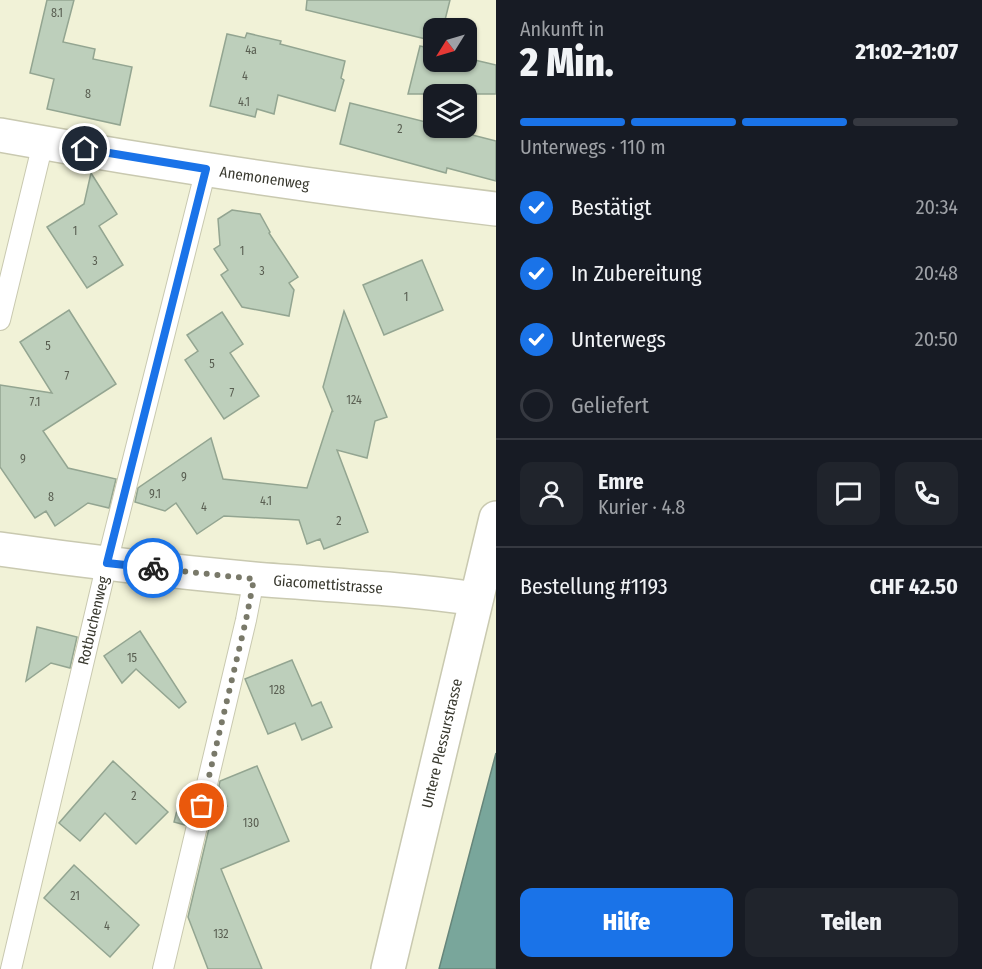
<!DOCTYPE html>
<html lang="de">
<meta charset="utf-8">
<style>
body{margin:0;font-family:"Fira Sans Condensed",sans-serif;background:#20242c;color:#f1f3f6;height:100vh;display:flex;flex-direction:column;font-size:22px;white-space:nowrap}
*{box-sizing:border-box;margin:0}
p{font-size:20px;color:#9ea1a6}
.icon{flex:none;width:33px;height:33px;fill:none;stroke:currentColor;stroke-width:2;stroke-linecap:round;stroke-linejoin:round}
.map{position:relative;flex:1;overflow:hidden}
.sheet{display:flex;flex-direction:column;background:#171b24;width:486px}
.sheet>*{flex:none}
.needle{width:39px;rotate:233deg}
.fabs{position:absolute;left:423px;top:18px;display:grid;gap:12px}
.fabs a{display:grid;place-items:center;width:54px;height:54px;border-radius:12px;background:#171b24;box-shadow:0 2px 4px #0004;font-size:30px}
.pin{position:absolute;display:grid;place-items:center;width:51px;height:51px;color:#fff;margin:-26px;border:3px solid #fff;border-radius:50%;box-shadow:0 2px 6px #0007}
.courier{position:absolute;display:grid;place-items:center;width:60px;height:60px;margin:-30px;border:4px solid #1a73e8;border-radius:50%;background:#fff;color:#222;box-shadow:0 2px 8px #0007}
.summary em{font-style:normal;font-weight:800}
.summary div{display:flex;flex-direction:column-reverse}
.summary{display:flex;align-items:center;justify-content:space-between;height:102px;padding:0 24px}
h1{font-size:39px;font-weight:800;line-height:45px}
.bar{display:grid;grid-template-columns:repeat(4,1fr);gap:9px 6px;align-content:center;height:72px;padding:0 24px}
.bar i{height:8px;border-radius:4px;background:#363941}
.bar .active{background:#1a73e8}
.bar p{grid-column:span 4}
.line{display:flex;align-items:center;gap:15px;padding:0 24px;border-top:2px solid #363941}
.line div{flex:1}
.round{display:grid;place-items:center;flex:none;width:63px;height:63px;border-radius:12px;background:#20242c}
ol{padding:0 24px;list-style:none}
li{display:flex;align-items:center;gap:18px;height:66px}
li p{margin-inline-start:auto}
li .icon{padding:6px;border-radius:50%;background:#1a73e8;color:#fff;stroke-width:4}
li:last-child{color:#9ea1a6}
li i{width:33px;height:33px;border:3px solid #363941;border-radius:50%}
.cta{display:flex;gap:12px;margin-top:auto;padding:12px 24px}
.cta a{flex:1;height:69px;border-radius:12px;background:#1a73e8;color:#fff;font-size:24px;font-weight:800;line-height:69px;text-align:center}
.cta a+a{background:#20242c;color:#f1f3f6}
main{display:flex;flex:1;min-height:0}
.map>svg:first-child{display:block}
</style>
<main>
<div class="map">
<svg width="496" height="969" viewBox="0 0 496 969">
<rect width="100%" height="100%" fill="#f1f2d7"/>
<!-- water -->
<path fill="#79a69b" stroke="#66857a" stroke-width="1.5" d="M496,753v216h-57z"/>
<!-- building -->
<g fill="#bdcfbb" stroke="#93a591" stroke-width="1.5">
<path d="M47,0h27l-11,42 32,7 -2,10 39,8 -12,58 -73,-16 7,-30 -24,-6z"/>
<path d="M307,0h143l-7,28h-9v13l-128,-31z"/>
<path d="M247,33l34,8 -1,3 65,17 -4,17 3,2 -9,31 -57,-16 -4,19 -17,-5 -2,8 -45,-11 17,-72 18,4z"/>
<path d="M420,46l14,3v13h32v-4l30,7v29h-88z"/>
<path d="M350,103l84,21v4h11l51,13v40l-49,-13 -1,5 -106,-29z"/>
<path d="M91,173l26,41 -18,12 24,39 -36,23 -40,-61 37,-23z"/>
<path d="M232,210l28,4 10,18 -1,1 29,44 -9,6 5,7 -5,26 -47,-9 -21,-32 7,-5 -14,-21 6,-4 -2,-26z"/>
<path d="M422,260l21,50 -59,25 -21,-50z"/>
<path d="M69,310l47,74 -73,47 25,37 48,11 -7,29 -21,-5 -33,23 -9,-15 -11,7 -35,-51v-82l52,8 -32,-51z"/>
<path d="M344,311l43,106 -12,4 -8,37 -30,-8 31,82 -44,17 -4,-10 -13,5 -8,-24 -75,-4 -27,18 -21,-31 -11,8 -30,-9 3,-14 73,-50 12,41 84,9 25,-77 1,1 -10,-25z"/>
<path d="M222,312l21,32 -13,9 29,43 -35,23 -39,-59 13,-9 -11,-16z"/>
<path d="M37,627l40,10 -7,31 -19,-5 -25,18z"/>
<path d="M140,631l46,71 -7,6 -43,-39 -14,14 -18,-27z"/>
<path d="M292,660l20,46 9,-4 11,25 -30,13 -7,-17 -27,11 -23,-55z"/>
<path d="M113,761l55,51 -32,32 -31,-31 -25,28 -21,-18z"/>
<path d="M257,766l32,75 -68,28 41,100h-54l-20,-52 27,-114 12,3 -8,-20 1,-5z"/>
<path d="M181,795l11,2 -7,28 -11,-3z"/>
<path d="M74,865l65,60 -29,32 -66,-59z"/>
</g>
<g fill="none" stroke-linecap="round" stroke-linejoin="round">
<!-- service casing -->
<g stroke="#c9c9b0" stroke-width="22">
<g id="service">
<path d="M0,320l43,-177"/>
<path id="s1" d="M11,969l96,-406 99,-394"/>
<path d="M163,969l83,-349 8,-41"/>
</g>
</g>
<!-- minor casing -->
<g stroke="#c9c9b0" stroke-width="36">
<g id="minor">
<path id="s2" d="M0,135c164,30 330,54 496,74"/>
<path id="s3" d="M0,549c84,12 169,22 254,30 74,6 148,9 222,20"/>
<path id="s4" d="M388,969l108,-451"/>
</g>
</g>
<!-- service -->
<use href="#service" stroke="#fff" stroke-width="20"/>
<!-- minor -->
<use href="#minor" stroke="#fff" stroke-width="33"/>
</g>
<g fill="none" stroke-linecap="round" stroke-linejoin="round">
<!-- done -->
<path stroke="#797969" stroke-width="6" stroke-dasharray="0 10.8" d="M153,568l101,11 -8,41 -44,186"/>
<!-- route -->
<path stroke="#1a73e8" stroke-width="8" d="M85,149l121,20 -99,394 46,5"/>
</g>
<g text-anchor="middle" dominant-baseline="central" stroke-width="5" stroke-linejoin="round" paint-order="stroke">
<!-- number labels -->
<g font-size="12" fill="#595e51">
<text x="57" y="13">8.1</text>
<text x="251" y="50">4a</text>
<text x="245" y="76">4</text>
<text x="88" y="94">8</text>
<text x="244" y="102">4.1</text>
<text x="400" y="129">2</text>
<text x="75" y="231">1</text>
<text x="242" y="251">1</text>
<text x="95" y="261">3</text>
<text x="262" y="271">3</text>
<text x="406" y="297">1</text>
<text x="48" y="346">5</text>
<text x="212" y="364">5</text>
<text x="67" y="376">7</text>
<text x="232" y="393">7</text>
<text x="354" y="400">124</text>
<text x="35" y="402">7.1</text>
<text x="23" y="459">9</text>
<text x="184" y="477">9</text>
<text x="155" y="494">9.1</text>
<text x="51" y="497">8</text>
<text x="266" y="501">4.1</text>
<text x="204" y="507">4</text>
<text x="339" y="521">2</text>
<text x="132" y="658">15</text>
<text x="277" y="690">128</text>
<text x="134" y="796">2</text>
<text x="251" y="823">130</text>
<text x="75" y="896">21</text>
<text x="107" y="926">4</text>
<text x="221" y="934">132</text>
</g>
<!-- street labels -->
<g font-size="15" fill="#38382e" stroke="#f1f2d7">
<text stroke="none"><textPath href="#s2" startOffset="268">Anemonenweg</textPath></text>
<text stroke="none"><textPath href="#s3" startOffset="330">Giacomettistrasse</textPath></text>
<text stroke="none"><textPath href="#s1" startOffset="358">Rotbuchenweg</textPath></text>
<text stroke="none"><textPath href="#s4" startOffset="232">Untere Plessurstrasse</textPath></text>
</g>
</g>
</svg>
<div class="fabs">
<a><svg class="needle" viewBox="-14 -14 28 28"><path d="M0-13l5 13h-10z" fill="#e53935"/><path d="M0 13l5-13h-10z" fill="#9ea1a6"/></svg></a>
<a><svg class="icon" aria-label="layers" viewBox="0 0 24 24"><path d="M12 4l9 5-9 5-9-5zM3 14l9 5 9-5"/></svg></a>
</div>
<div class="pin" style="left:202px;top:806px;background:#ea580c"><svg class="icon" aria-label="bag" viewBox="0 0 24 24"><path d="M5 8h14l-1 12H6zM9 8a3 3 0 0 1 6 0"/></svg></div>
<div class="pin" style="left:85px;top:149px;background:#1f2937"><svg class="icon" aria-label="home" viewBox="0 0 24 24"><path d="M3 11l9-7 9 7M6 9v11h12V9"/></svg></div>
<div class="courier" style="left:153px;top:568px"><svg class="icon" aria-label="bike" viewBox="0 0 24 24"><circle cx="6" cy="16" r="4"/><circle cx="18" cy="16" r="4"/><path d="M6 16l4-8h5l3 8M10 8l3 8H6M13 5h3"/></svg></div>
</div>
<section class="sheet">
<div class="summary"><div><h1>2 Min.</h1><p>Ankunft in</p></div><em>21:02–21:07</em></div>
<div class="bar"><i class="active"></i><i class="active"></i><i class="active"></i><i></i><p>Unterwegs · 110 m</p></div>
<ol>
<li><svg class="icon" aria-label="check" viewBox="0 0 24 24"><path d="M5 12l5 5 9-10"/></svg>Bestätigt<p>20:34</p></li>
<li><svg class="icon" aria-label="check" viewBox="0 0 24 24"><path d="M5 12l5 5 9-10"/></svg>In Zubereitung<p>20:48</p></li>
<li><svg class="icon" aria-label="check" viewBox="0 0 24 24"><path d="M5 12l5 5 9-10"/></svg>Unterwegs<p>20:50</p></li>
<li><i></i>Geliefert</li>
</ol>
<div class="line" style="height:108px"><a class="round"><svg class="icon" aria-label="person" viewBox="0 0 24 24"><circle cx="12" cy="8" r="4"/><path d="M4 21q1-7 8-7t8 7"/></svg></a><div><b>Emre</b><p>Kurier · 4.8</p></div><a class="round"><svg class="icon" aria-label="chat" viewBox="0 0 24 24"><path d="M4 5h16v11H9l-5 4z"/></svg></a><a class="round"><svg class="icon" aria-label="phone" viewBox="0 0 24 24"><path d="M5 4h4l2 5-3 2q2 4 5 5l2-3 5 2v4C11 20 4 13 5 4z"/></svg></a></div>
<div class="line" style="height:78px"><div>Bestellung #1193</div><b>CHF 42.50</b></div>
<div class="cta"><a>Hilfe</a><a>Teilen</a></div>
</section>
</main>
